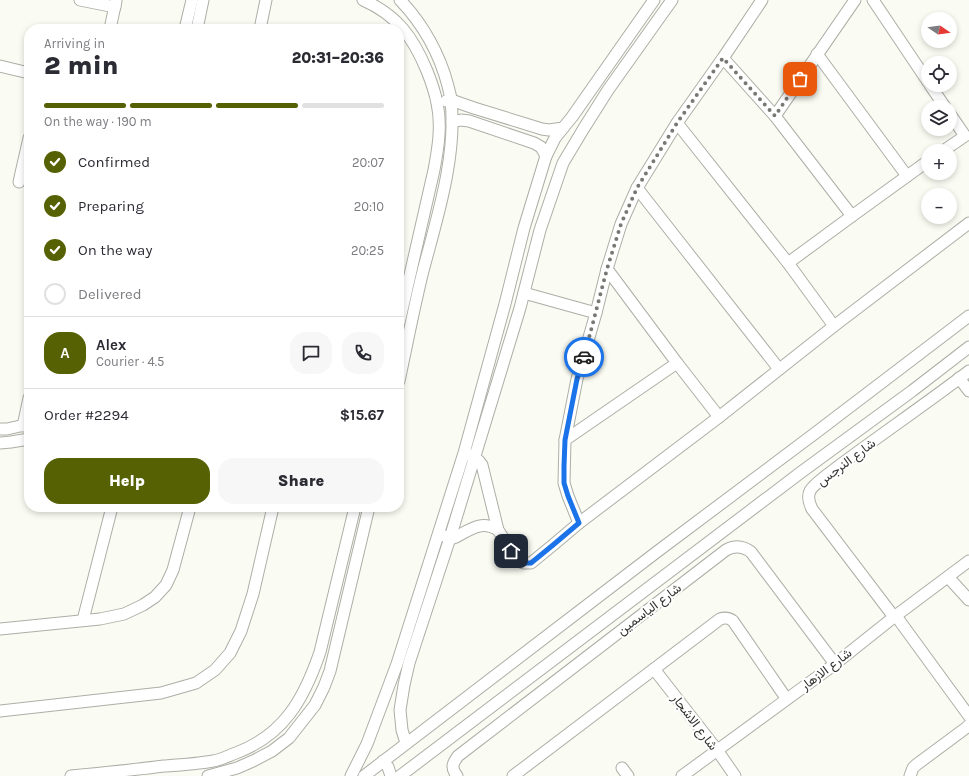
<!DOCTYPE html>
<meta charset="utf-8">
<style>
body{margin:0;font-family:Karla,Vazirmatn,sans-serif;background:#f7f7f7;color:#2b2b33;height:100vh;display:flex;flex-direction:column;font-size:15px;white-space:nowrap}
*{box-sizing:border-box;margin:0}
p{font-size:13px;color:#7c7c81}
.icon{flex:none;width:22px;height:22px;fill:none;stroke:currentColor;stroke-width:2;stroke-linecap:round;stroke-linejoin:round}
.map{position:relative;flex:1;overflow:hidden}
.sheet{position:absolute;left:24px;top:24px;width:380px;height:488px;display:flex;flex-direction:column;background:#fff;border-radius:16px;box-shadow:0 2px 6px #0003}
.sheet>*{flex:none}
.needle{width:26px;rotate:103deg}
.controls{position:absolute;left:921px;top:12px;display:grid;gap:8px}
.controls a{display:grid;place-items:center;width:36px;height:36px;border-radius:50%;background:#fff;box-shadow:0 2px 6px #0003;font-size:20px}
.pin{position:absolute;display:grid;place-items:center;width:34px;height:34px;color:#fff;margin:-17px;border-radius:8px;box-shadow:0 2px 6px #0006}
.courier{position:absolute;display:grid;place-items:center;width:40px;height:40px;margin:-20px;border:3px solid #1a73e8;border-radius:50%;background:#fff;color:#222;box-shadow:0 1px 5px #0007}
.summary em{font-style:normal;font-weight:800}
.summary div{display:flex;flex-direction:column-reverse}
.summary{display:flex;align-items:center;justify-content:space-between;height:68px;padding:0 20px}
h1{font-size:26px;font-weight:800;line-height:30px}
.bar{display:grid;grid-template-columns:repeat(4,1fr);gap:6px 4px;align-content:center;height:48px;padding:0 20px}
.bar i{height:5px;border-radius:3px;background:#e1e1e2}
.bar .current{background:#556102}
.bar p{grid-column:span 4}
.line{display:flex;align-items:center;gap:10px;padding:0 20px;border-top:1px solid #e1e1e2}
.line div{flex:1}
.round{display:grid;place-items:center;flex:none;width:42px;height:42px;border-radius:16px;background:#f7f7f7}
ol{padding:0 20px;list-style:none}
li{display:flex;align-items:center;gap:12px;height:44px}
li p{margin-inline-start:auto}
li .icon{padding:4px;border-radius:50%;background:#556102;color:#fff;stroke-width:4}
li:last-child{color:#7c7c81}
li i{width:22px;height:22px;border:2px solid #e1e1e2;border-radius:50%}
.button{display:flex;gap:8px;margin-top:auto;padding:8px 20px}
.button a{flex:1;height:46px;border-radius:16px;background:#556102;color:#fff;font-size:16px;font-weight:800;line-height:46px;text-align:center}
.button a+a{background:#f7f7f7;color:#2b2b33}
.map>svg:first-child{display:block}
</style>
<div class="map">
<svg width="969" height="776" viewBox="0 0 969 776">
<rect width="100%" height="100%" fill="#fafcf3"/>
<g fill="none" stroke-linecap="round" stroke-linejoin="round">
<!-- minor casing -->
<g stroke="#acafa6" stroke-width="13">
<g id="minor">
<path d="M80,0l35,7"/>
<path d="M363,0c34,15 50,37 64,71 4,10 8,21 10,32 5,22 1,46 -3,67l-35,153"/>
<path d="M873,0l55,82"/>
<path d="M110,29l6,-28"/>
<path d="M185,29l7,-29"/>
<path d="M197,29l6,-29"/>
<path d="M260,29l6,-29"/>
<path d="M817,54l90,122"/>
<path d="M723,58l52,58 80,-116"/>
<path d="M0,66l29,7"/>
<path d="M930,85l15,22"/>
<path d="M446,101l5,-1 23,8 68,21 7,1 14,-2 9,-11 82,-117"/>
<path d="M775,116l77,100 -64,47"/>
<path d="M677,123l111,140 46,63"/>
<path d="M943,151l22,-15 -15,-22"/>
<path d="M546,156l9,-18 8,-10"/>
<path d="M19,182l10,-44"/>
<path d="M637,188l142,181"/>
<path d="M852,216l76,-55"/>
<path d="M524,293l72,20"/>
<path d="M677,363l42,54"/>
<path d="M959,378l10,13"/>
<path d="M399,381c8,-37 15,-74 24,-110 14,-53 34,-115 28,-170 0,-5 -2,-10 -3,-15 -8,-31 -25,-62 -48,-86"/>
<path d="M23,426l6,-28"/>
<path d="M0,429h7l22,-5"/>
<path d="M565,440l112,-77 -70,-94"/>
<path d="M0,443l11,-1 18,-3"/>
<path d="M469,455l10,6 3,4 16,65 20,31 6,2h7l22,-18 26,-22 140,-106 115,-91 135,-103"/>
<path d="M579,523l-11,-27 -4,-13 1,-43 12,-61 19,-66 11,-44 14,-45 16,-36 40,-65 46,-65 39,-58"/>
<path d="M444,536l9,2 3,-1c15,-8 25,-17 42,-7"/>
<path d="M948,577l21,23"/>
<path d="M896,616l73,100"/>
<path d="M894,617l-82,-108c-3,-6 -5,-12 -2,-18 4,-8 23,-20 30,-26 43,-32 87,-62 129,-94"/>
<path d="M83,620l29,-113"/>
<path d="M0,629l100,-10 24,-5 19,-9 12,-8 11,-12 7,-15 17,-63"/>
<path d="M654,669l63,81 18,26"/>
<path d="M0,711l161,-18 35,-10 19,-13 15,-17 11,-22 12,-37 20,-87"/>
<path d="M406,743l-4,-13 -2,-20 4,-25 5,-22 41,-125 70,-230 20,-78 23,-67 21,-35 24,-38 64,-90"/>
<path d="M383,761l5,6 3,9"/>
<path d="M622,768l6,8"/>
<path d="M71,776c31,-3 62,-6 93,-10 16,-1 33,-2 49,-5 7,-1 15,-5 23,-8 48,-18 68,-54 84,-101l35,-145"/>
<path d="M208,776l29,-8 16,-7 19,-10 17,-13 26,-33 9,-18 6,-16 39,-164"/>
<path d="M351,776l16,-32 30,-80 67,-211 41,-149 19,-76 22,-72 -5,-9 -7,-4 -65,-22 -8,-1 -9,2"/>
<path d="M364,776l294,-225 160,-120 151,-115"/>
<path d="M400,776l400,-303 112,-82 57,-44"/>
<path d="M457,776c-6,-8 -5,-12 1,-20l268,-206c9,-5 17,-4 25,2l84,112"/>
<path d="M513,776l207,-157c6,-2 9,-1 13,2l53,77"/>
<path d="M682,776l153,-112 59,-47 75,-56"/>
<path d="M910,776l3,-8 3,-3 50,-37 3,-3"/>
</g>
</g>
<!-- minor -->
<use href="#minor" stroke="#fff" stroke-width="11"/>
</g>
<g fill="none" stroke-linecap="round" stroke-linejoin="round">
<!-- done -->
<path stroke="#787974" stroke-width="4" stroke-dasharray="0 7.2" d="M584,357l23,-88 14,-45 16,-36 40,-65 46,-65 52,58 25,-37"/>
<!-- route -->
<path stroke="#1a73e8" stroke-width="5" d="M511,551l7,10 6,2h7l22,-18 26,-22 -11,-27 -4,-13v-17l1,-26 12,-61 7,-22"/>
</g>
<g text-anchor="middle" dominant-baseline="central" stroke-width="4" stroke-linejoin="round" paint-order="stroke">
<!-- street labels -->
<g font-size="13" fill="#32332f" stroke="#fff">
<text transform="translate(846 462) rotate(-37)">شارع النرجس</text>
<text transform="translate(649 609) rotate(-37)">شارع الياسمين</text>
<text transform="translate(826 669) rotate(-37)">شارع الازهار</text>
<text transform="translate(695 722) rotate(53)">شارع الاشجار</text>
</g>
</g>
</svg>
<div class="controls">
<a><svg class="needle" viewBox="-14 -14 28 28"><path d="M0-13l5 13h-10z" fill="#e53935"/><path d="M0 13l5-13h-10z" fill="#7c7c81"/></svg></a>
<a><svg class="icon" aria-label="locate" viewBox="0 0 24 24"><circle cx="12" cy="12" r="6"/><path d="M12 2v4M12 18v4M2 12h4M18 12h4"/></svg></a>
<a><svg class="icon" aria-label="layers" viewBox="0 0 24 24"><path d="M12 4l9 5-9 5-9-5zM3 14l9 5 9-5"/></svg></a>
<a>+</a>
<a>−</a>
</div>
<div class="pin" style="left:800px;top:79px;background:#ea580c"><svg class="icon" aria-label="bag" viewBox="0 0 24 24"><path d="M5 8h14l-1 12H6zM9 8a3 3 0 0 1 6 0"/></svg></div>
<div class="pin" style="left:511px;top:551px;background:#1f2937"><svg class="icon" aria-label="home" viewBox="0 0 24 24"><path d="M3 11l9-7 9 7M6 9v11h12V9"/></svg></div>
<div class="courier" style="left:584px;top:357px"><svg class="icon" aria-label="car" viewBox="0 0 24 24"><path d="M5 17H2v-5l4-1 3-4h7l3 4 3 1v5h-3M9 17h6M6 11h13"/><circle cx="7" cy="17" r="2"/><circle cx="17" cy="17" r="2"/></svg></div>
<section class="sheet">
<div class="summary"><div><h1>2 min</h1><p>Arriving in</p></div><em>20:31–20:36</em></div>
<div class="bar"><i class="current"></i><i class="current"></i><i class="current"></i><i></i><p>On the way · 190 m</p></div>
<ol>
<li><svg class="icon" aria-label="check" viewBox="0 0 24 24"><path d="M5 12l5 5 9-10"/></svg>Confirmed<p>20:07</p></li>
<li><svg class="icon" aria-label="check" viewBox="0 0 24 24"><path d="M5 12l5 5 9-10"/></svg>Preparing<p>20:10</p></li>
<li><svg class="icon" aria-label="check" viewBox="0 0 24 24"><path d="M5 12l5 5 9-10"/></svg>On the way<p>20:25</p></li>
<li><i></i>Delivered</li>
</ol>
<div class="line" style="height:72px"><b class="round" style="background:#556102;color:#fff">A</b><div><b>Alex</b><p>Courier · 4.5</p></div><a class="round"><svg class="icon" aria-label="chat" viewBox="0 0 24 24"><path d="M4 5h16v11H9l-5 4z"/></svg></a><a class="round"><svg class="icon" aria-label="phone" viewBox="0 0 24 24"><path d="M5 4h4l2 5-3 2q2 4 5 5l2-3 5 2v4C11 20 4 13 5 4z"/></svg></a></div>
<div class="line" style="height:52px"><div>Order #2294</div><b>$15.67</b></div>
<div class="button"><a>Help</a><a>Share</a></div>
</section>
</div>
